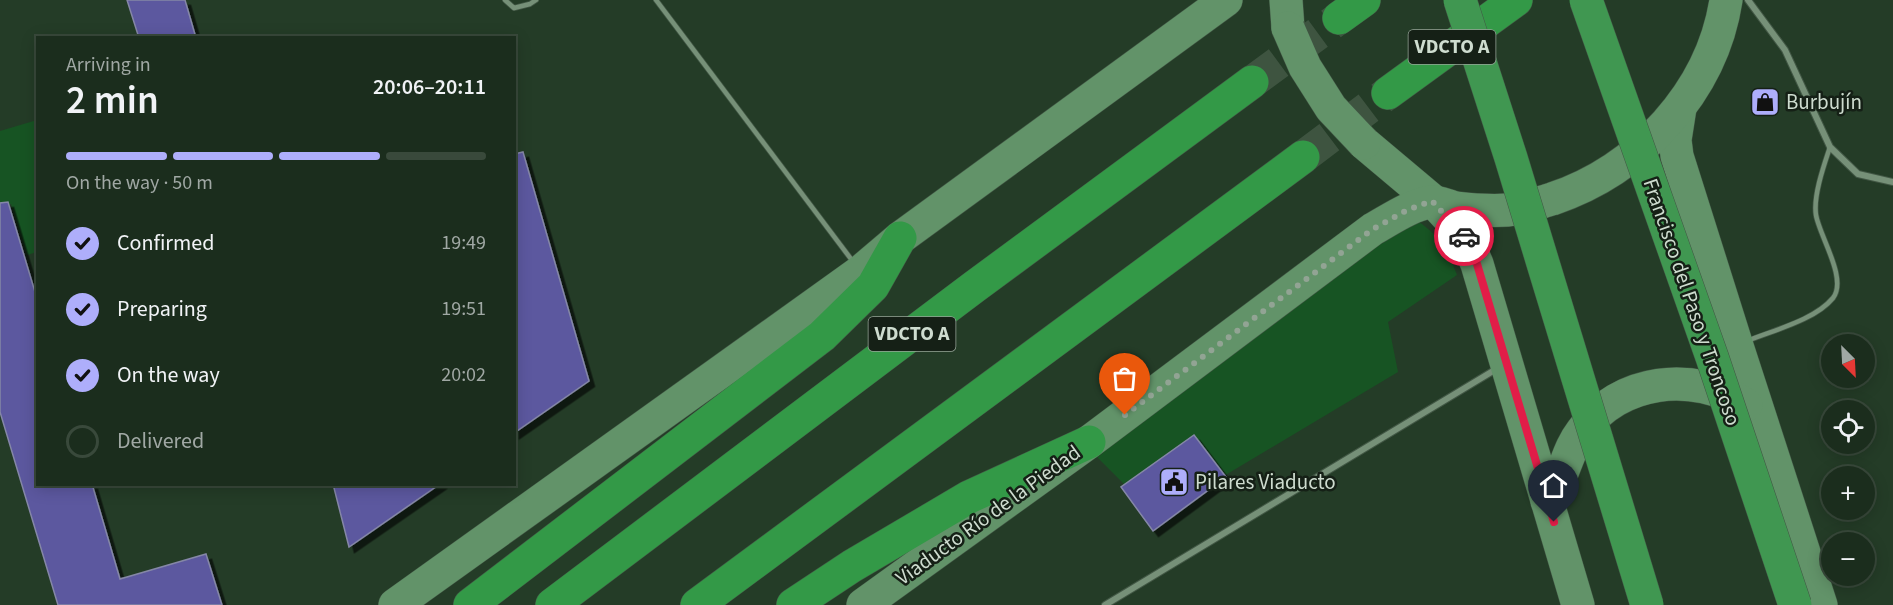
<!DOCTYPE html>
<meta charset="utf-8">
<style>
body{margin:0;font-family:"Source Sans 3",sans-serif;background:#243526;color:#f1f3f6;height:100vh;display:flex;flex-direction:column;font-size:22px;white-space:nowrap}
*{box-sizing:border-box;margin:0}
p{font-size:20px;color:#a0a8a4}
.icon{flex:none;width:33px;height:33px;fill:none;stroke:currentColor;stroke-width:2;stroke-linecap:round;stroke-linejoin:round}
.map{position:relative;flex:1;overflow:hidden}
.side{position:absolute;left:36px;top:36px;width:480px;height:450px;display:flex;flex-direction:column;background:#1b2d1d;border-radius:0px;box-shadow:0 3px 15px #0003,0 0 0 2px #39493b}
.side>*{flex:none}
.needle{width:39px;rotate:156deg}
.controls{position:absolute;left:1821px;top:334px;display:grid;gap:12px}
.controls a{display:grid;place-items:center;width:54px;height:54px;border-radius:50%;background:#1b2d1d;box-shadow:0 3px 15px #0003,0 0 0 2px #39493b;font-size:30px}
.pin{position:absolute;display:grid;place-items:center;width:51px;height:51px;color:#fff;margin:-62px -26px;border-radius:50% 50% 50% 0;rotate:-45deg;box-shadow:0 0 6px #0007}
.pin .icon{rotate:45deg}
.courier{position:absolute;display:grid;place-items:center;width:60px;height:60px;margin:-30px;border:4px solid #e11d48;border-radius:50%;background:#fff;color:#222;box-shadow:0 2px 8px #0007}
.headline em{font-style:normal;font-weight:600}
.headline div{display:flex;flex-direction:column-reverse}
.headline{display:flex;align-items:center;justify-content:space-between;height:102px;padding:0 30px}
h1{font-size:39px;font-weight:600;line-height:45px}
.bar{display:grid;grid-template-columns:repeat(4,1fr);gap:9px 6px;align-content:center;height:72px;padding:0 30px}
.bar i{height:8px;border-radius:4px;background:#39493b}
.bar .selected{background:#aeaefb}
.bar p{grid-column:span 4}
ol{padding:0 30px;list-style:none}
li{display:flex;align-items:center;gap:18px;height:66px}
li p{margin-inline-start:auto}
li .icon{padding:6px;border-radius:50%;background:#aeaefb;color:#111;stroke-width:4}
li:last-child{color:#a0a8a4}
li i{width:33px;height:33px;border:3px solid #39493b;border-radius:50%}
.map>svg:first-child{display:block}
</style>
<div class="map">
<svg width="1893" height="605" viewBox="0 0 1893 605">
<defs>
<filter id="shadow"><feDropShadow dx="5.5" dy="5.5" stdDeviation="0" flood-color="#0009"/></filter>
</defs>
<rect width="100%" height="100%" fill="#243c27"/>
<!-- green -->
<g fill="#175423">
<path d="M37,120v132l-10,3 -16,-51 -11,4v-77z"/>
<path d="M1412,217c26,17 34,29 45,58l-69,47 10,50 -201,120 -58,7 -42,-42 280,-216z"/>
</g>
<!-- building -->
<g fill="#5b589f" stroke="#8587a7" stroke-width="1.5" filter="url(#shadow)">
<path d="M127,0h58l11,38h-57z"/>
<path d="M523,152l66,229 -75,52v-279z"/>
<path d="M8,202l30,100v182h54l28,95 86,-25 16,51h-164l-58,-193v-209z"/>
<path d="M1194,435l32,42 -73,54 -32,-44z"/>
<path d="M333,484h107l-91,63z"/>
</g>
<g fill="none" stroke-linecap="round" stroke-linejoin="round">
<!-- motorway-tunnel -->
<g stroke="#3e5440" stroke-width="33" stroke-dasharray="33 16" stroke-linecap="butt">
<path d="M1252,82l87,-64"/>
<path d="M1303,157l85,-64"/>
</g>
<!-- service casing -->
<g stroke="#425745" stroke-width="6">
<g id="service">
<path d="M505,0l9,8 16,-4 6,-4"/>
<path d="M656,0l198,263"/>
<path d="M1747,341c27,-11 68,-21 86,-43 15,-19 -14,-63 -17,-83 -3,-19 8,-50 14,-68"/>
</g>
</g>
<!-- minor casing -->
<g stroke="#425745" stroke-width="8">
<g id="minor">
<path d="M1748,0l37,50 45,97 28,27 35,8"/>
<path d="M1105,605l393,-237"/>
</g>
</g>
<!-- secondary casing -->
<g stroke="#425745" stroke-width="34">
<g id="secondary">
<path d="M1286,0l2,28"/>
<path d="M1680,108l-5,32 2,16 60,190 84,259"/>
<path d="M1364,143l69,58 25,27 10,15 9,21 101,341"/>
<path d="M1547,501c5,-9 11,-18 15,-28 6,-15 10,-29 20,-42 37,-52 112,-61 164,-26"/>
<path d="M395,605l465,-333 40,-34 326,-238"/>
<path d="M863,605l226,-163 284,-213c18,-10 38,-24 58,-27 8,-1 18,5 26,6 17,2 34,3 51,2 14,-1 30,-7 44,-11 87,-29 160,-107 174,-199"/>
</g>
</g>
<!-- motorway casing -->
<g stroke="#425745" stroke-width="34">
<g id="motorway">
<path d="M1339,18l25,-18"/>
<path d="M1388,93l128,-93"/>
<path d="M470,605l352,-269 51,-50 27,-48"/>
<path d="M552,605l422,-318 278,-205"/>
<path d="M697,605l606,-448"/>
<path d="M793,605l59,-39 117,-69 120,-55"/>
</g>
</g>
<!-- service -->
<use href="#service" stroke="#769078" stroke-width="4.5"/>
<!-- minor -->
<use href="#minor" stroke="#769078" stroke-width="6"/>
<!-- secondary -->
<use href="#secondary" stroke="#629369" stroke-width="33"/>
<!-- motorway -->
<use href="#motorway" stroke="#339947" stroke-width="33"/>
<!-- secondary-bridge casing -->
<g stroke="#425745" stroke-width="34" stroke-linecap="butt">
<path id="secondary-bridge" d="M1288,28l17,39 26,41 33,35"/>
</g>
<!-- trunk-bridge casing -->
<g stroke="#425745" stroke-width="34" stroke-linecap="butt">
<g id="trunk-bridge">
<path d="M1460,0l51,158 136,447"/>
<path d="M1586,0l126,357 83,248"/>
</g>
</g>
<!-- secondary-bridge -->
<use href="#secondary-bridge" stroke="#629369" stroke-width="33"/>
<!-- trunk-bridge -->
<use href="#trunk-bridge" stroke="#409751" stroke-width="33"/>
</g>
<g fill="none" stroke-linecap="round" stroke-linejoin="round">
<!-- done -->
<path stroke="#92a494" stroke-width="6" stroke-dasharray="0 10.8" d="M1125,415l248,-186 34,-19 25,-9 32,35"/>
<!-- route -->
<path stroke="#e11d48" stroke-width="8" d="M1464,236l13,28 77,258"/>
</g>
<!-- icons -->
<defs>
<g id="shop-square" transform="scale(1.5)"><rect x="-9" y="-9" width="18" height="18" rx="4" fill="#aeaefb" stroke="#152016"/><path d="M-5-2.5h2.3a2.7 3.5 0 0 1 5.4 0H5L5.5 6h-11ZM-1.5-2.5h3a1.5 2.3 0 0 0-3 0Z" fill="#111"/></g>
<g id="civic-square" transform="scale(1.5)"><rect x="-9" y="-9" width="18" height="18" rx="4" fill="#aeaefb" stroke="#152016"/><path d="M-.6-6.5H3V-4.5H.6V-3L4-1V1h2V6H-6V1h2V-1L-.6-3ZM-1.2 2.5V6h2.4V2.5Z" fill="#111"/></g>
</defs>
<g fill-rule="evenodd">
<use href="#shop-square" x="1765" y="102"/>
<use href="#civic-square" x="1174" y="482"/>
</g>
<g text-anchor="middle" dominant-baseline="central" stroke-width="5" stroke-linejoin="round" paint-order="stroke">
<!-- shield labels -->
<g fill="#152016" stroke="#96a498" stroke-width="1.5">
<rect x="1408.5" y="30" width="87" height="34" rx="4.5"/>
<rect x="868.5" y="317" width="87" height="34" rx="4.5"/>
</g>
<g font-size="20" font-weight="bold" fill="#cedccf">
<text x="1452" y="47">VDCTO A</text>
<text x="912" y="334">VDCTO A</text>
</g>
<!-- poi labels -->
<g font-size="21" fill="#cedccf" stroke="#152016" text-anchor="start">
<text x="1786" y="102">Burbujín</text>
<text x="1195" y="482">Pilares Viaducto</text>
</g>
<!-- street labels -->
<g font-size="21" fill="#cedccf" stroke="#152016">
<text transform="translate(1692 302) rotate(71)">Francisco del Paso y Troncoso</text>
<text transform="translate(988 515) rotate(-36)">Viaducto Río de la Piedad</text>
</g>
</g>
</svg>
<div class="controls">
<a><svg class="needle" viewBox="-14 -14 28 28"><path d="M0-13l5 13h-10z" fill="#e53935"/><path d="M0 13l5-13h-10z" fill="#a0a8a4"/></svg></a>
<a><svg class="icon" aria-label="locate" viewBox="0 0 24 24"><circle cx="12" cy="12" r="6"/><path d="M12 2v4M12 18v4M2 12h4M18 12h4"/></svg></a>
<a>+</a>
<a>−</a>
</div>
<div class="pin" style="left:1125px;top:415px;background:#ea580c"><svg class="icon" aria-label="bag" viewBox="0 0 24 24"><path d="M5 8h14l-1 12H6zM9 8a3 3 0 0 1 6 0"/></svg></div>
<div class="pin" style="left:1554px;top:522px;background:#1f2937"><svg class="icon" aria-label="home" viewBox="0 0 24 24"><path d="M3 11l9-7 9 7M6 9v11h12V9"/></svg></div>
<div class="courier" style="left:1464px;top:236px"><svg class="icon" aria-label="car" viewBox="0 0 24 24"><path d="M5 17H2v-5l4-1 3-4h7l3 4 3 1v5h-3M9 17h6M6 11h13"/><circle cx="7" cy="17" r="2"/><circle cx="17" cy="17" r="2"/></svg></div>
<section class="side">
<div class="headline"><div><h1>2 min</h1><p>Arriving in</p></div><em>20:06–20:11</em></div>
<div class="bar"><i class="selected"></i><i class="selected"></i><i class="selected"></i><i></i><p>On the way · 50 m</p></div>
<ol>
<li><svg class="icon" aria-label="check" viewBox="0 0 24 24"><path d="M5 12l5 5 9-10"/></svg>Confirmed<p>19:49</p></li>
<li><svg class="icon" aria-label="check" viewBox="0 0 24 24"><path d="M5 12l5 5 9-10"/></svg>Preparing<p>19:51</p></li>
<li><svg class="icon" aria-label="check" viewBox="0 0 24 24"><path d="M5 12l5 5 9-10"/></svg>On the way<p>20:02</p></li>
<li><i></i>Delivered</li>
</ol>
</section>
</div>
